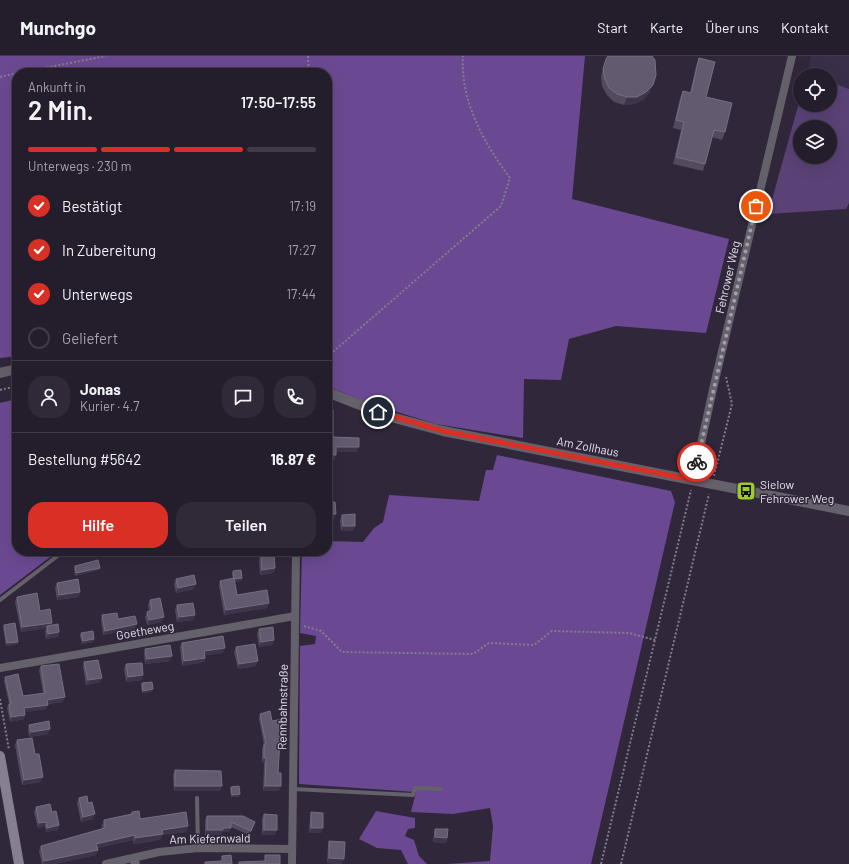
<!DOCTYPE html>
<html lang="de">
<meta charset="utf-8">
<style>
body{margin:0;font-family:Barlow,sans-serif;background:#302a38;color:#f1f3f6;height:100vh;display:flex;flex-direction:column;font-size:15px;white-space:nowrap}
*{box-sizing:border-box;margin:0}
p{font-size:13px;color:#a3a2a9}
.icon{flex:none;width:22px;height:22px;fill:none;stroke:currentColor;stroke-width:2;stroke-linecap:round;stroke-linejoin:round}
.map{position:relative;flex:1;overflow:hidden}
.details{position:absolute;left:12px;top:12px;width:320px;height:488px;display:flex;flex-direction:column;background:#241d2c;border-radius:16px;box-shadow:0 4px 16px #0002,0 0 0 1px #413b48}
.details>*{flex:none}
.tools{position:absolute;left:793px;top:12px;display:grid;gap:8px}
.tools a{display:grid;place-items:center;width:44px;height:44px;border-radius:50%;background:#241d2c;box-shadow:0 4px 16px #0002,0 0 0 1px #413b48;font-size:20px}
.pin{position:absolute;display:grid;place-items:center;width:34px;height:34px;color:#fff;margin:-17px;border:2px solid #fff;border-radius:50%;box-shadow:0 1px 4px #0007}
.courier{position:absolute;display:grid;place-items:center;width:40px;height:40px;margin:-20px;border:3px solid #d93025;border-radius:50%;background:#fff;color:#222;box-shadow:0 1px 5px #0007}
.overview em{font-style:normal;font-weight:600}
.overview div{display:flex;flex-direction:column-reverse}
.overview{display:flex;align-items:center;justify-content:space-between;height:68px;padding:0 16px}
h1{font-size:26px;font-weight:600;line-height:30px}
.bar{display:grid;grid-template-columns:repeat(4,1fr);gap:6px 4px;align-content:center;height:48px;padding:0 16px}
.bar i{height:5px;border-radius:3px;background:#413b48}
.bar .on{background:#d93025}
.bar p{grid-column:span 4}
.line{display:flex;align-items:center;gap:10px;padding:0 16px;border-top:1px solid #413b48}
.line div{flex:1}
.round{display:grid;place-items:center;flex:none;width:42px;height:42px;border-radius:16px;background:#302a38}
ol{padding:0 16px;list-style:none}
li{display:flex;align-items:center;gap:12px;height:44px}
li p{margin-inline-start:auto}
li .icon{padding:4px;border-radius:50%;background:#d93025;color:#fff;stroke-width:4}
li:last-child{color:#a3a2a9}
li i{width:22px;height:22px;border:2px solid #413b48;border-radius:50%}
.cta{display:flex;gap:8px;margin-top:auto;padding:8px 16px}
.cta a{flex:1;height:46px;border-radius:16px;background:#d93025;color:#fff;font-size:16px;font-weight:600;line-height:46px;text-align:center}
.cta a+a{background:#302a38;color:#f1f3f6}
header{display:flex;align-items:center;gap:24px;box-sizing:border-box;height:56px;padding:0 20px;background:#241d2c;border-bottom:1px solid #413b48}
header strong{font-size:19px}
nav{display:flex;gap:22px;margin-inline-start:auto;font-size:14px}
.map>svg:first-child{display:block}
</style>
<header>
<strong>Munchgo</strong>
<nav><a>Start</a><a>Karte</a><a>Über uns</a><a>Kontakt</a></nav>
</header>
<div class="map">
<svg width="849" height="808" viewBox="0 0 849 808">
<rect width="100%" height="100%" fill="#30273b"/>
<!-- built -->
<path fill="#3a2f49" d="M811,0h38v33l-19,-7v-7h-23z"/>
<!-- green -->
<path fill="#5a4277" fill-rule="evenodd" d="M830,26l19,7v114l-3,6 -78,5 32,-115v6h30zM800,71h30v30h-30z"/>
<!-- forest -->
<g fill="#6b4992">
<path d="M0,0h585l-13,143 157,40 -23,94 -90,-7 -47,13 -8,41 -37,-1 -1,59 -87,-14 -68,-21 -41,-17v-313h-310v283l-17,2z"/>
<path d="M17,343v152h41l-58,44v-192z"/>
<path d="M497,399l174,36 4,11 -84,362h-144l43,-3 3,-35 -3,-18 -37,6 -42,-2 5,-20 -117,-8 1,-138 15,-2 1,-8 -16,-3 2,-82h25v-10l36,1 11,-14 9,-6 6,-27 90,6 7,-31h7z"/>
<path d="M376,755l39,7v10l-7,1 -3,7 9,4 5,16 8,8h-19l-7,-14 -24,-2 -18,-9z"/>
</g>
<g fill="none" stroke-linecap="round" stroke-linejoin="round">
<!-- path -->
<g stroke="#837c8d" stroke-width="2" stroke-dasharray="2 2" stroke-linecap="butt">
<path d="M308,0l1,17"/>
<path d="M19,17l87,-17"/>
<path d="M0,21l17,-4"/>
<path d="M327,301l174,-151 9,-28c-26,-35 -50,-77 -47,-122"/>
<path d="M0,334l17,-4"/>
<path d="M714,420l18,-72 -6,-27"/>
<path d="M304,570l17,5 21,21 131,2 16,-11 45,2 18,-14 77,2 26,7"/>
<path d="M0,643l9,51"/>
<path d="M601,808l90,-374"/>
<path d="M621,808l88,-370"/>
</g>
<!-- service -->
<g stroke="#65616b" stroke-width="4">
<path d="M0,544l64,-49"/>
<path d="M293,733l120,6 2,-7 26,1"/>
<path d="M197,742l1,50"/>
</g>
<!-- minor -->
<g stroke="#65616b" stroke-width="8">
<path d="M693,424l21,-95 78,-329"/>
<path d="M0,612l295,-52"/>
<path d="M106,808l53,-12 39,-4 94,1"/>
<path d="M292,808l4,-313"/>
</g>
<!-- tertiary -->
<g stroke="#65616b" stroke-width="10">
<path d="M0,317l17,-4"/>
<path d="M327,336l64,25 52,14 406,80"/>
</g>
<!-- secondary -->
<path stroke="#857f8f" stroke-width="10" d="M0,700l19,108"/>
</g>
<!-- wall -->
<g fill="#534a5e">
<path d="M699,2l7,39 19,35 -3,8 -10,-3 -7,27 -2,7 -30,-7 8,-34 -8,-2 7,-30 3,-7 7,2 6,-27z"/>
<path d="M606,3l50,16 -6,17 -7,8 -9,4 -10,1 -10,-3 -7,-7 -5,-9 -1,-10z"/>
<path d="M342,459l13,11 -2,5h-12l-1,-11z"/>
<path d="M261,499l13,18 -14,2 -1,-15z"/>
<path d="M75,510l25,2 -1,2 -24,6 -1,-7z"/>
<path d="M233,515l9,7 -1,3 -7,1 3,13 32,8 -2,5 -43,7 -5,-29 1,-5 13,-2 -1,-5z"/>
<path d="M176,523l18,10 -18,4 -2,-9z"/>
<path d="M57,527l22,14 -22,3 -2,-12z"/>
<path d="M17,541l23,14 12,12 -1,2 8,7 -1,5 -12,2 -1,-8 1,-3 -25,4 -6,-30z"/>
<path d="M150,544l12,22 -15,3 -2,-8 2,-5 2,-1 -1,-6z"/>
<path d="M177,549l16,15 -16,2 -2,-12z"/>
<path d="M102,559l16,4 17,10 -32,6 -2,-15z"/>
<path d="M4,569l14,17 -1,2 -11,2 -3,-19z"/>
<path d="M259,573l15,11 -2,5 -13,2 -2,-13z"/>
<path d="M81,577l13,6 -1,3 -11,2 -2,-8z"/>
<path d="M182,587l41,10 -18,2v3l-1,4 -22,4 -2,-19z"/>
<path d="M236,591l20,19 -18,3 -4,-17z"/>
<path d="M145,593l27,7 -2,5 -25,3 -1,-10z"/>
<path d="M84,606l16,20 -14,3 -3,-18z"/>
<path d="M126,608l16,16 -16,2 -2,-13z"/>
<path d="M41,610l22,36 -15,2 -2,5 -21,3 -1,7 -14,3 -3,-14 2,-4 -5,-23 1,-4 18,19 20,-3 -4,-23z"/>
<path d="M142,627l10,9 -10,1 -1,-8z"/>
<path d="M260,658l12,7 11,22h-3l-2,30 1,18h-16l1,-28h-2v-14l2,-4 -5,-26z"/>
<path d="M29,669l19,9 -19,3 -1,-7z"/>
<path d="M17,684l18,14 6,28 -19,3 -7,-40z"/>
<path d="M175,714l45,21h-46l-1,-16z"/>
<path d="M231,731l8,10h-8l-1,-8z"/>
<path d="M79,742l14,21 -12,3 -4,-19z"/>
<path d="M36,751l16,5 7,13 -1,5 -12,2 -1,-6 -7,2 -4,-16z"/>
<path d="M132,756l8,7 48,7 -2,6 -24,3 -1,4 -7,2 -20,3 -1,-4 -36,8 -1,7 -42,9h-12l-3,-13 2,-5 61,-17v-4l2,-5 27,-6z"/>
<path d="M311,756l10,21h-12l1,-16z"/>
<path d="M264,758l11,21h-13v-16z"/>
<path d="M207,760l46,11 -4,8 -18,-8 -2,5h-7l-1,3h-16v-15z"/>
<path d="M435,773l12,9 -1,5 -13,-1 1,-8z"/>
<path d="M329,785l13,23 -15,-1 1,-17z"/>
</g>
<!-- shaded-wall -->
<g fill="#3e354a">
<path d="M653,29l-3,7 -7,8 -9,4 -10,1 3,-8z"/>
<path d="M336,391h23l-2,5h-23z"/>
<path d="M327,399h9l-1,5h-8z"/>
<path d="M327,458h9l-2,5h-7z"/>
<path d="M343,470h12l-2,5h-12z"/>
<path d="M100,512l-1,2 -24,6 1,-3z"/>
<path d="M275,512l-1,5 -14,2 2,-5z"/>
<path d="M242,522l-1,3 -8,1 1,-3z"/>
<path d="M196,528l-2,5 -18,4 2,-5z"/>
<path d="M80,536l-1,5 -22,3 2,-5z"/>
<path d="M269,547l-2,5 -43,7 2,-5z"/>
<path d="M195,559l-2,5 -16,2 2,-5z"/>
<path d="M164,561l-2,5 -15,3 2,-5z"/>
<path d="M52,567l-2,5 -3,-2 -1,2 -25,4 1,-5z"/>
<path d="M137,568l-2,5 -32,6 2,-4z"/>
<path d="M59,576l-1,5 -12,2 2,-5z"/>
<path d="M94,583l-1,3 -11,2 1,-3z"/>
<path d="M274,584l-2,5 -13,2 2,-5z"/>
<path d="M18,586l-1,2 -11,2 1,-3z"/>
<path d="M225,592l-2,5 -20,3 1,-5z"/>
<path d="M172,600l-2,5 -25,3 2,-5z"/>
<path d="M205,602l-1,4 -22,4 2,-5z"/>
<path d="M258,605l-2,5 -18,3 1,-5z"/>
<path d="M143,619l-1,5 -16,2 2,-5z"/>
<path d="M102,622l-2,4 -14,3 2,-5z"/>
<path d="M153,633l-1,3 -10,1 1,-2z"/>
<path d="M65,641l-2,5 -17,2 1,-4z"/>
<path d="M48,649l-2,4 -24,4 2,-5z"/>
<path d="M25,659l-1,4 -14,3 1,-5z"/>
<path d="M50,673l-2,5 -19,3 2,-5z"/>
<path d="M280,682h5l-2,5 -5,-1z"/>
<path d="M264,702h2l-2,5h-2z"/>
<path d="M43,721l-2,5 -19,3 2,-5z"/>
<path d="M175,730h47l-2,5h-46z"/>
<path d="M265,730h16l-2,5h-16z"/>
<path d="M240,738l-1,3h-8l1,-2z"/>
<path d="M95,758l-2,5 -12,3 2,-5z"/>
<path d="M46,766l-1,4 -7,2 1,-5z"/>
<path d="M59,769l-1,5 -12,2 1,-4z"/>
<path d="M188,770l-2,6 -24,3 -1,4 -7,2 -20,3 1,-6 27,-8z"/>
<path d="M223,772h8l-2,4h-7l-1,3h-16l2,-5z"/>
<path d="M311,772h12l-2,5h-12z"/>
<path d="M264,774h13l-2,5h-13z"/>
<path d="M135,779l-2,5 -39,9 2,-5z"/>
<path d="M435,781l12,1 -1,5 -13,-1z"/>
<path d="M98,794l-2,5 -42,9h-11l1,-3z"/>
<path d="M329,802l15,1 -2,5 -15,-1z"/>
</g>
<!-- building -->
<g fill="#625a6e" stroke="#766e81">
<path d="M608,0h44l3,4 1,15 -3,10 -7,7 -9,5h-10l-10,-3 -8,-6 -4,-9 -2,-10 3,-10z"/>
<path d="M699,2l16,4 -9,35 26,6 -7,29 -11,-2 -9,34 -29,-7 8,-35 -8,-2 7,-29 8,2z"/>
<path d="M327,354h6v27l26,1v9h-23v8h-9z"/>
<path d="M327,444v2h8l1,12h-9z"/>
<path d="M355,458v12h-12l-1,-11z"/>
<path d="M274,498l1,14 -13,2 -1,-15z"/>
<path d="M98,504l2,8 -24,5 -1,-7z"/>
<path d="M241,514l1,8 -8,1 -1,-8z"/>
<path d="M194,519l2,9 -18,4 -2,-9z"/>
<path d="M234,522l3,17 30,-5 2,13 -43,7 -6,-29z"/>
<path d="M78,523l2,13 -21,3 -2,-12z"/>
<path d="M37,537l3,18 10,-2 2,14 -30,4 -5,-30z"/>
<path d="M160,542l4,19 -15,3 -2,-8 5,-2 -2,-10z"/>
<path d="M193,547l2,12 -16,2 -2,-12z"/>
<path d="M117,557l1,6 17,-3 2,8 -32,7 -3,-16z"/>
<path d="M15,567l3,19 -11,1 -3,-18z"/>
<path d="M58,568l1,8 -11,2 -1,-8z"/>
<path d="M273,571l1,13 -13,2 -2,-13z"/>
<path d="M93,575l1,8 -11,2 -2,-8z"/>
<path d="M223,580l2,12 -21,3 1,7 -21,3 -2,-18z"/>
<path d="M255,588l3,17 -19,3 -3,-17z"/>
<path d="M170,589l2,11 -25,3 -2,-10z"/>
<path d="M98,604l4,18 -14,2 -4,-18z"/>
<path d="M142,607l1,12 -15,2 -2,-13z"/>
<path d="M59,608l6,33 -18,3 1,5 -24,3 1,7 -14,2 -2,-13h2l-6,-27 13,-3 5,22 22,-3 -4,-27z"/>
<path d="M152,626l1,7 -10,2 -1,-8z"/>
<path d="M270,655l2,10 11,-2 2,9v10h-5l-2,35h3v13h-16l1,-28h-2v-14h2l-6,-30z"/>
<path d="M49,665l1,8 -19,3 -2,-7z"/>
<path d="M32,682l3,16h4l4,23 -19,3 -7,-40z"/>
<path d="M175,714l46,1 1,15h-47z"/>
<path d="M239,730l1,8 -8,1 -1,-8z"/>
<path d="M87,740l1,7 4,-1 3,12 -12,3 -4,-19z"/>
<path d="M50,748l2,8 4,-1 3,14 -12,3 -1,-6 -7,1 -3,-16z"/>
<path d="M139,755l1,8 46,-7 2,14 -26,4 1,4 -28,4v-3l-39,9 2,6 -54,11 -3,-15 64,-18 -1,-8 28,-6v-2z"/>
<path d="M311,756l12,1v15h-12z"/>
<path d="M264,758l13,1v15h-13z"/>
<path d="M207,760h36l12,6 -4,9 -20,-9v6h-8v2h-16z"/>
<path d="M435,773h13l-1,9 -12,-1z"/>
<path d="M329,785l16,1 -1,17 -15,-1z"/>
<path d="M231,799l1,9h-27v-2l17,-1v-5z"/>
<path d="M265,799h15v9h-41v-2l26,-1z"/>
<path d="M139,805v3h-8v-2z"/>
</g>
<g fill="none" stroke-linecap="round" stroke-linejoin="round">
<!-- done -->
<path stroke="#a49dad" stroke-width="4" stroke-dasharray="0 7.2" d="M697,406l59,-256"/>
<!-- route -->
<path stroke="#d93025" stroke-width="5" d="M378,356l65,19 250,49 4,-18"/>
</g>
<!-- icons -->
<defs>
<g id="bus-square" transform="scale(1)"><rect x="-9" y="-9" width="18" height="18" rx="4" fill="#a0c92b" stroke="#30273b"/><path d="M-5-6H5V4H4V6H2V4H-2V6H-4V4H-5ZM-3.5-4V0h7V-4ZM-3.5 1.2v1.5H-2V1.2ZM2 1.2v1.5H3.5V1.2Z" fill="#111"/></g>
</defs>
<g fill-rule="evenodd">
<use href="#bus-square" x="746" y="435"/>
</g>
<g text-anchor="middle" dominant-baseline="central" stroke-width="3" stroke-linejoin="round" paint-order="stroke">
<!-- street labels -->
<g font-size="12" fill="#e2ddea" stroke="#30273b">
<text transform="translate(727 221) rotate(-77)">Fehrower Weg</text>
<text transform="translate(588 390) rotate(11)">Am Zollhaus</text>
<text transform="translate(145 574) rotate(-10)">Goetheweg</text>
<text transform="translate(282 651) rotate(-89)">Rennbahnstraße</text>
<text transform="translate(210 782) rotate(-1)">Am Kiefernwald</text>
</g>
<!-- poi labels -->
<g font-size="12" fill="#e2ddea" stroke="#30273b" text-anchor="start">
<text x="760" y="428">Sielow<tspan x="760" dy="14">Fehrower Weg</tspan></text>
</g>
</g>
</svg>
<div class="tools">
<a><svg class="icon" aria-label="locate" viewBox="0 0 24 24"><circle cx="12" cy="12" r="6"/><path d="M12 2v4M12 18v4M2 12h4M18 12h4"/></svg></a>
<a><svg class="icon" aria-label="layers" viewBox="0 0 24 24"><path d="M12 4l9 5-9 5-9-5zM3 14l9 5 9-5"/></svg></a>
</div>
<div class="pin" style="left:756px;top:150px;background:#ea580c"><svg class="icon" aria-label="bag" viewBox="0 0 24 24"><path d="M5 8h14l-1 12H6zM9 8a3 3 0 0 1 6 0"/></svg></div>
<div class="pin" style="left:378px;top:356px;background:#1f2937"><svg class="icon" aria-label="home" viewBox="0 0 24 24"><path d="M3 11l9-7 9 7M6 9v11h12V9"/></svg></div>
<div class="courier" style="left:697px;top:406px"><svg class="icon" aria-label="bike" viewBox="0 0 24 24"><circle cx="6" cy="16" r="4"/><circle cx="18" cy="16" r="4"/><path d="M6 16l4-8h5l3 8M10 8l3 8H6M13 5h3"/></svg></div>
<section class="details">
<div class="overview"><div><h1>2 Min.</h1><p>Ankunft in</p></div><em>17:50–17:55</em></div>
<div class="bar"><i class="on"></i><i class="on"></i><i class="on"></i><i></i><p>Unterwegs · 230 m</p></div>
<ol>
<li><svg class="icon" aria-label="check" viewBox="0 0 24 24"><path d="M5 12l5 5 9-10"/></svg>Bestätigt<p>17:19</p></li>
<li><svg class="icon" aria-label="check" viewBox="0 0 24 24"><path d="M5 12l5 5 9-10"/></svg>In Zubereitung<p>17:27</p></li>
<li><svg class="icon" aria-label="check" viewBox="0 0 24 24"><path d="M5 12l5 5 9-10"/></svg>Unterwegs<p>17:44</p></li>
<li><i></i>Geliefert</li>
</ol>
<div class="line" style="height:72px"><a class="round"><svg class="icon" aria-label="person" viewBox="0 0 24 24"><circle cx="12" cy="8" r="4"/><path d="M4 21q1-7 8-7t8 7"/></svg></a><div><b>Jonas</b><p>Kurier · 4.7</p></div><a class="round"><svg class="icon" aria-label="chat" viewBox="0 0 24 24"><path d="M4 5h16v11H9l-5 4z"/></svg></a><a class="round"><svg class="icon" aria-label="phone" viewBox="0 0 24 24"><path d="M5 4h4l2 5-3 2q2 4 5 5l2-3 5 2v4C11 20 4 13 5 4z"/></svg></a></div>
<div class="line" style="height:52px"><div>Bestellung #5642</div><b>16.87 €</b></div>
<div class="cta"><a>Hilfe</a><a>Teilen</a></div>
</section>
</div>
